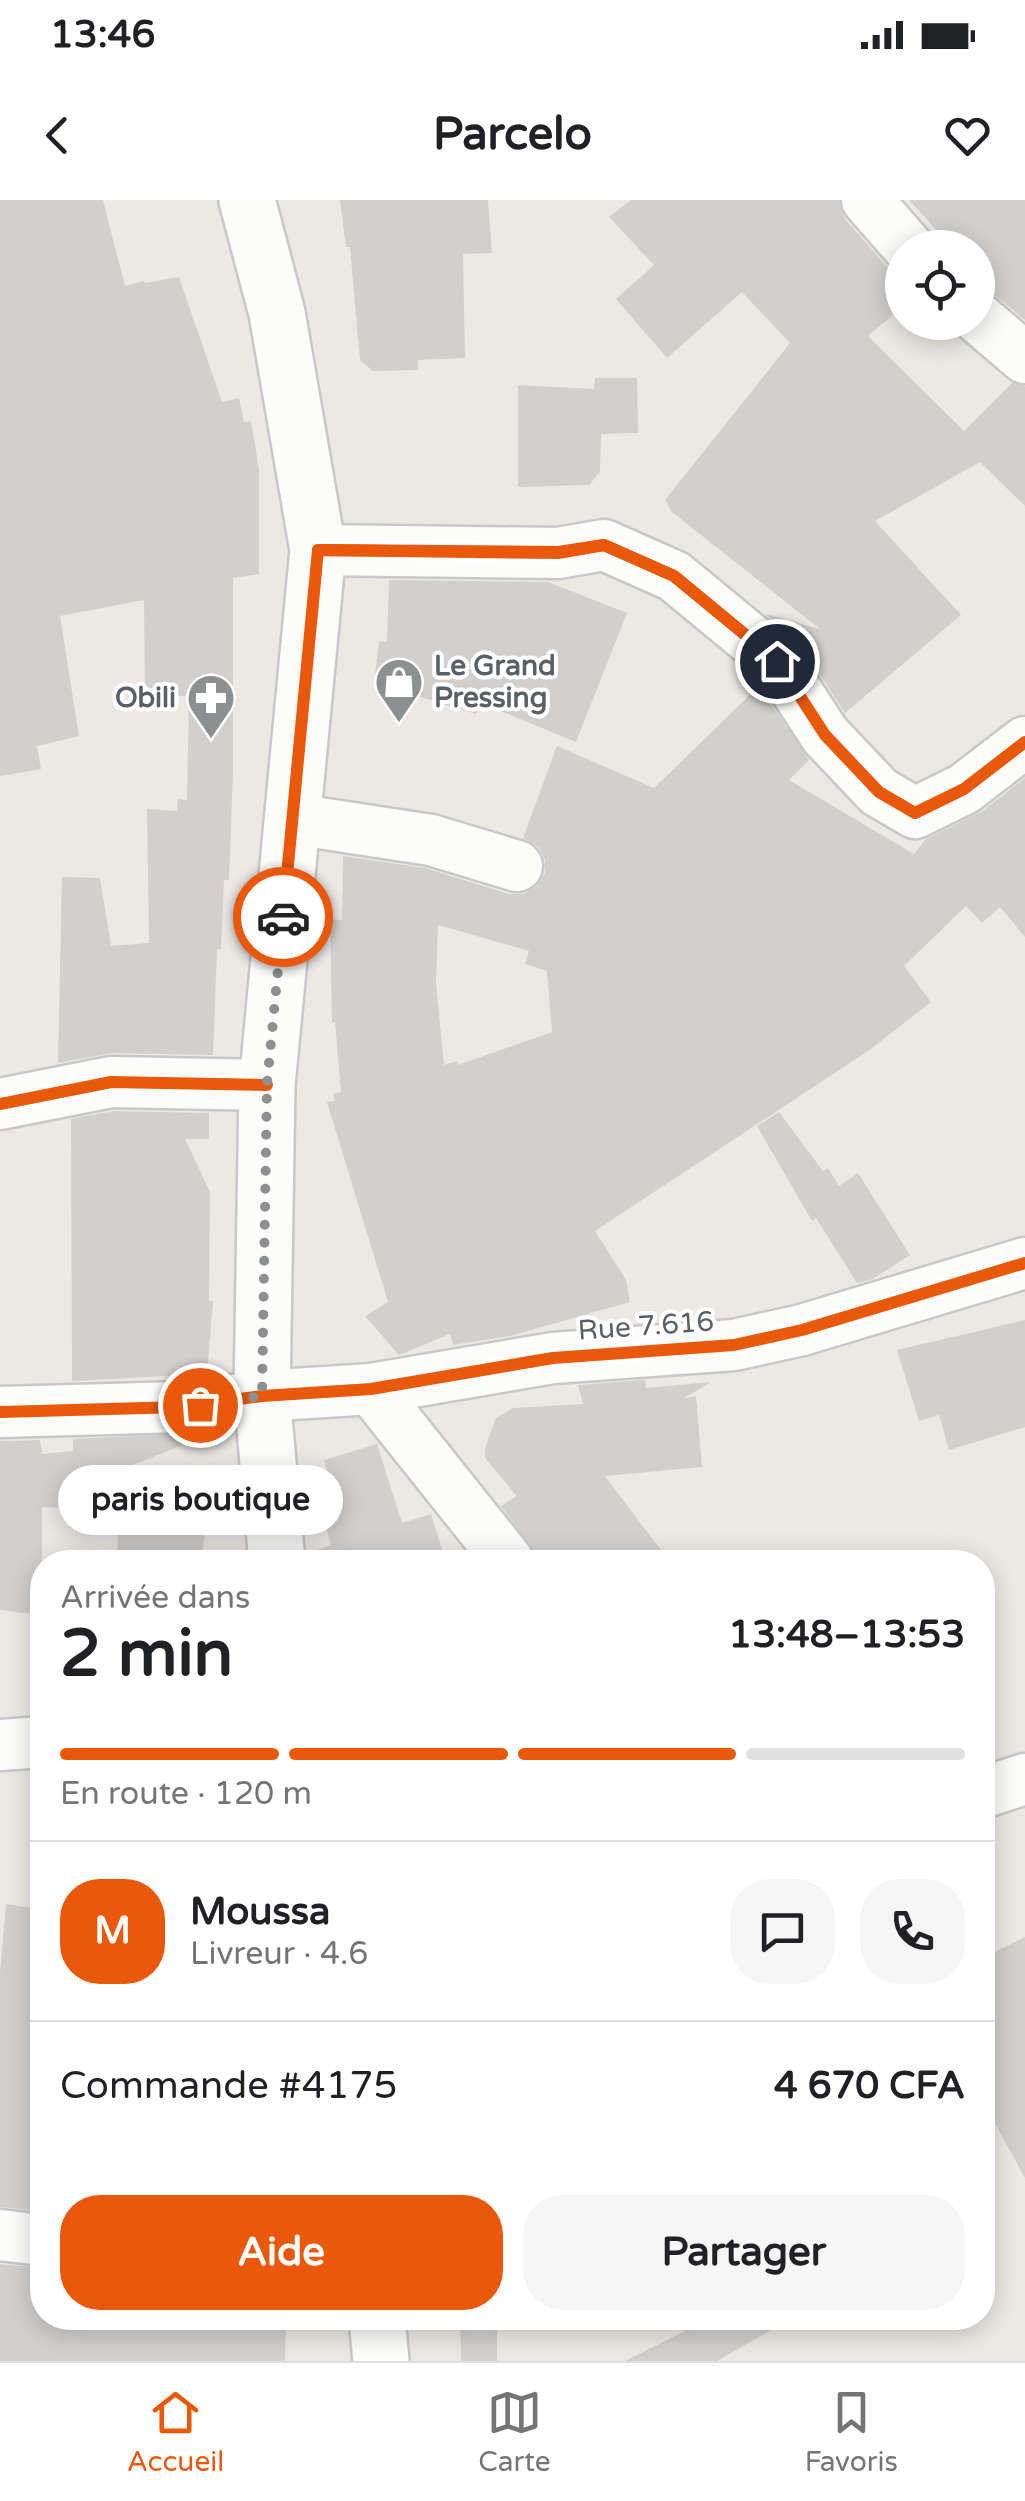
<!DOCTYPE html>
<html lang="fr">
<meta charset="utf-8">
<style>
body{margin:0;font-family:"Varela Round",sans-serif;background:#f6f6f6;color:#202124;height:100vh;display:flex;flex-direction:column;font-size:38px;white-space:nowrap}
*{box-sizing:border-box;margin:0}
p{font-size:32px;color:#757577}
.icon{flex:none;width:55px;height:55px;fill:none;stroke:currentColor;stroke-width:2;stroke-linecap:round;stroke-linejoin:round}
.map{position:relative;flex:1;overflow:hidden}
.details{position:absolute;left:30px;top:1350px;width:965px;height:780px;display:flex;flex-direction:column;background:#fff;border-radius:40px;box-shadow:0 5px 25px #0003}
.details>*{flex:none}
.fabs{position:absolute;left:885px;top:30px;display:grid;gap:20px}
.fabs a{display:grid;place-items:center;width:110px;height:110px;border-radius:50%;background:#fff;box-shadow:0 5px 25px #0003;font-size:50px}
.pin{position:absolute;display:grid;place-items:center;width:85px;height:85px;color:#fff;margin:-42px;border:5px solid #fff;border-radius:50%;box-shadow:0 2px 10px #0007}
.courier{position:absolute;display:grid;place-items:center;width:100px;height:100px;margin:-50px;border:8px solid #ea580c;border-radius:50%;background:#fff;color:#222;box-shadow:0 2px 12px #0007}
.bubble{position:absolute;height:70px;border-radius:35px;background:#fff;box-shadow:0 5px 25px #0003;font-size:32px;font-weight:700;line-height:70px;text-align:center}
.overview em{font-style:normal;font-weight:700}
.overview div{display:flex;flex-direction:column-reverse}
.overview{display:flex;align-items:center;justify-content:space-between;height:170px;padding:0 30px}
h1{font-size:65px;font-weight:700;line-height:75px}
.bar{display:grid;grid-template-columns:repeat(4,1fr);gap:15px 10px;align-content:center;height:120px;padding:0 30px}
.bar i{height:12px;border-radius:8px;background:#e0e0e0}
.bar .active{background:#ea580c}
.bar p{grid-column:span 4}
.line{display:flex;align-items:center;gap:25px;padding:0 30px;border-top:2px solid #e0e0e0}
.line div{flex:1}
.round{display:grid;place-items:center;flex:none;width:105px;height:105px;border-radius:40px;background:#f6f6f6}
.cta{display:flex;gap:20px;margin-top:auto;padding:20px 30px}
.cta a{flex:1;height:115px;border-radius:40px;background:#ea580c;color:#fff;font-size:40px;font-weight:700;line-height:115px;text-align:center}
.cta a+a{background:#f6f6f6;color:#202124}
.status{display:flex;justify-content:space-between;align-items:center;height:70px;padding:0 50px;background:#fff;direction:ltr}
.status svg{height:28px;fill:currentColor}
header{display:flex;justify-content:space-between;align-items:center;height:130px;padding:0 30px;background:#fff;font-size:45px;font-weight:700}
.menu{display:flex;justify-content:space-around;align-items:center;height:140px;border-top:2px solid #e0e0e0;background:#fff;font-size:28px;color:#757577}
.menu a{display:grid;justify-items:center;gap:5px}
.menu .active{color:#ea580c}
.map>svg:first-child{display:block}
</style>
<div class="status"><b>13:46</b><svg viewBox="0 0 49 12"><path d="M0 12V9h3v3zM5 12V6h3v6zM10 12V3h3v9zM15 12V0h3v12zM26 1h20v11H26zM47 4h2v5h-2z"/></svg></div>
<header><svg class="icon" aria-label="back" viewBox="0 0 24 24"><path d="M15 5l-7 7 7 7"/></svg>Parcelo<svg class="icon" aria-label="heart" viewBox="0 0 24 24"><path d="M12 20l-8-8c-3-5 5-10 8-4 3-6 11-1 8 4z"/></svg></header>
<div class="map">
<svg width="1025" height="2161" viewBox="0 0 1025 2161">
<rect width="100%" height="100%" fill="#ece9e5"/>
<!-- building -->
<g fill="#d2d0ce" fill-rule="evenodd">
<path d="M0,0h103l22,86 19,-5 1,2 34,-6 43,125 17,-4 5,24 7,-1 8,48v105l-26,4v194l-4,108h-5l-3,69h-4l-4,106 -101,-2 -54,10 4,-186 38,1 11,68 38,-3 -2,-134 30,2 1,-12 9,1 2,-104 -44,-1 -1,-95 -84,16 19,120 -42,10 4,23 -41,7z"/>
<path d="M340,0h148l4,53 -29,1 2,104 -47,2v10l-45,1 -13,-11 -10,-113h-4z"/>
<path d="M631,0h208l6,19 42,48 15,9v31l-34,29 96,95 48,-48 13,3v120l-45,-44 -105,59 86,94 -116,98 -44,-68 -36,-31 55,15 -148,-117 -7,-12 125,-157 -48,-51 -75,66 -51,-59 38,-34 -45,-48z"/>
<path d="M909,0h116v120l-29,-24 -18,-6v-42h-25z"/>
<path d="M595,178h42l1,55 -37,1 -1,38 -11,13 -71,2v-102l76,4z"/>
<path d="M389,380l159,2 79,31 -51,129 -97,-40 -3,12 -102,-31 5,-42 8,1z"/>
<path d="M759,486l50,74 -20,20 125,74 12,-15 55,-27 44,-34v159l-25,-30 -18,16 -16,-17 -62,60 27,36 -63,49 -273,180 31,49 4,22 -120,34 -57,9 -3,-11 -51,21 -34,-39 23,-14 -61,-200 8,-1 -2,-7 8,-2 -6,-70 -3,1 -2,-104 12,1 1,-64 82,12 84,26h15l13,-8 8,-13v-13l-6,-13 -16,-9 34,-92 97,42zM438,725l91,26 -4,13 22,7 5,61 -94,33 -1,-4 -13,4 -8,-82z"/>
<path d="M114,911l95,2v26h-24l25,53 -1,109h4l-6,73 -135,7 -1,-262z"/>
<path d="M779,912l44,59 5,-3 11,18 19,-13 52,82 -37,24 -16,4 -41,-65 -4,3 -55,-95z"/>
<path d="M1025,1120v107l-76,23 -10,-35 -20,6 -22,-71z"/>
<path d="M645,1180l1,8 65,-6 -27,16 12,-2 6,71 -97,9 65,86h-128l-41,-56 16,-10 -32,-38v-10l11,-30 17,-10 70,-4 -5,-19z"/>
<path d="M202,1233v4l-84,34 15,41 -91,-5v108l-42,-5v-169l40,-1 2,14 31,-3v-12z"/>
<path d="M377,1244l25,79 29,-9 15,48h-138v-9l23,-8 -6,-21 13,-4 -14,-60z"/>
<path d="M208,1298l-6,64h-85l1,-36z"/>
<path d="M6,1704l36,6v301l-42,-4v-234z"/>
<path d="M1025,1737v241l-43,-78v-142z"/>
<path d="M0,2064l42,4v50h244l-1,43h-285z"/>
<path d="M460,2118h37v43h-36z"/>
<path d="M677,2118h115l-75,43h-92l60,-30z"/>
</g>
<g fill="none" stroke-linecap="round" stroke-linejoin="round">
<!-- street casing -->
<g stroke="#c8c8c8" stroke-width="55">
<g id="street">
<path d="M867,0l42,48"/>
<path d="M978,118l47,40"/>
<path d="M318,350l240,3 46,-8 70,31 103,85 48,74 54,57 36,21 49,-24 61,-47"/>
<path d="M293,619l138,21 86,26"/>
<path d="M0,904l111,-22 156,3"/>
<path d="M371,1189l138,173"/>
<path d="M0,1212l181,-5 81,-11 109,-7 182,-31 181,-13 68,-15 223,-67"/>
<path d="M0,1545l42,-3"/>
<path d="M982,1593l43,-14"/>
<path d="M0,2035l42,5"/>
</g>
</g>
<!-- secondary casing -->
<g stroke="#c8c8c8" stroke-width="60">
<g id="secondary">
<path d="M247,0l30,113 41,237 -51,535 -5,311 15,166"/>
<path d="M377,2118l4,43"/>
</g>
</g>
<!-- street -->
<use href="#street" stroke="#fcfcfb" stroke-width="50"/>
<!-- secondary -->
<use href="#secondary" stroke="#fcfcfb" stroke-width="55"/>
<!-- cycleway casing -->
<g stroke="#fff" stroke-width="19">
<g id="cycleway">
<path d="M318,350l240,3 46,-8 70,31 103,85 48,74 54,57 36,21 49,-24 61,-47"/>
<path d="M0,904l111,-22 156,3"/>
<path d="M0,1212l181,-5 81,-11 109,-7 182,-31 181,-13 68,-15 223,-67"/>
</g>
</g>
<!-- cycleway -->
<use href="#cycleway" stroke="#e8590c" stroke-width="12"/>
</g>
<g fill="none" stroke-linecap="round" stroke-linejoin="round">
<!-- done -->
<path stroke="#8d9091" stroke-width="10" stroke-dasharray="0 18" d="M200,1205l62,-9 5,-312 16,-167"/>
<!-- route -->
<path stroke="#ea580c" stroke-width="12" d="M283,717l35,-367 240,2 46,-7 70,31 103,85"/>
</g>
<!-- icons -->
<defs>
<g id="shop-pin" transform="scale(2.5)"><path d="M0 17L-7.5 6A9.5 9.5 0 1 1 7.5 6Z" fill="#8d9091" stroke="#fff"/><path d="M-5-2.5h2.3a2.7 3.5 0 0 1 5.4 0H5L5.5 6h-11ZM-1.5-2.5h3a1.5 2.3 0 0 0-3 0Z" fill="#fff"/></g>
<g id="pharmacy-pin" transform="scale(2.5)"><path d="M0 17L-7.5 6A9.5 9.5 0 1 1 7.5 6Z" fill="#8d9091" stroke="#fff"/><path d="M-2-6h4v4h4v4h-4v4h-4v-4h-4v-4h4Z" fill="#fff"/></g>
</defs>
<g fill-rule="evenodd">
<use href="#shop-pin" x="399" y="482"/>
<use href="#pharmacy-pin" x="211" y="498"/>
</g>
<g text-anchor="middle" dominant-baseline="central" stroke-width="8" stroke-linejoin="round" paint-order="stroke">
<!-- poi labels -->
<g font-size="28" font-weight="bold" fill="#5a6064" stroke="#fff" text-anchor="start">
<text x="434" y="466">Le Grand<tspan x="434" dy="32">Pressing</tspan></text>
<text x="176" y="498" text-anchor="end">Obili</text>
</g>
<!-- street labels -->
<g font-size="28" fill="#5a6064" stroke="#fff">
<text transform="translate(646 1126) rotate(-4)">Rue 7.616</text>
</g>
</g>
</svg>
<div class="fabs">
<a><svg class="icon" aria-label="locate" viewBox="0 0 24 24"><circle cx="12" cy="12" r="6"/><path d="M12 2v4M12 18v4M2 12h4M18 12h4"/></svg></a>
</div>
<div class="pin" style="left:200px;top:1205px;background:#ea580c"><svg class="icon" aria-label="bag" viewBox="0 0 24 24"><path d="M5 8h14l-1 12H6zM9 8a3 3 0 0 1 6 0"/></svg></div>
<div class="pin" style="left:777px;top:461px;background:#1f2937"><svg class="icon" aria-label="home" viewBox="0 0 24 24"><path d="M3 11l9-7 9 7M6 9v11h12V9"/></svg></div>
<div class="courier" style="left:283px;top:717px"><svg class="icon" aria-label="car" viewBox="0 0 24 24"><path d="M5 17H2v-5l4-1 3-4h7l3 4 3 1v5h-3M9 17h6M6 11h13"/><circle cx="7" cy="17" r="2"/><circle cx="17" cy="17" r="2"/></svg></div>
<div class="bubble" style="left:58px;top:1265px;width:285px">paris boutique</div>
<section class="details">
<div class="overview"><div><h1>2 min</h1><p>Arrivée dans</p></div><em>13:48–13:53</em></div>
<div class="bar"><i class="active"></i><i class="active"></i><i class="active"></i><i></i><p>En route · 120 m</p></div>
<div class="line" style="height:180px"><b class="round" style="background:#ea580c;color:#fff">M</b><div><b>Moussa</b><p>Livreur · 4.6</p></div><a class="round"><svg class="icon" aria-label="chat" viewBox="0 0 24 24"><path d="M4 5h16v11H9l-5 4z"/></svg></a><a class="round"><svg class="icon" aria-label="phone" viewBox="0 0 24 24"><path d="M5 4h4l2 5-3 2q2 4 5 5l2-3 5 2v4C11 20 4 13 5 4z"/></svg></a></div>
<div class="line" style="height:130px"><div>Commande #4175</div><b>4 670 CFA</b></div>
<div class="cta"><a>Aide</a><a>Partager</a></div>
</section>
</div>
<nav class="menu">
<a class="active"><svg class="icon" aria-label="home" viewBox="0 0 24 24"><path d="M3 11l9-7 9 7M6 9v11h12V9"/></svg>Accueil</a>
<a><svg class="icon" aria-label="map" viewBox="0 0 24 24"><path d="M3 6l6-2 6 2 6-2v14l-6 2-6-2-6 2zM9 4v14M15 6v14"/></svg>Carte</a>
<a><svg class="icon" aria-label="saved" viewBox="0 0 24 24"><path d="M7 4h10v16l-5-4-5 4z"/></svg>Favoris</a>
</nav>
